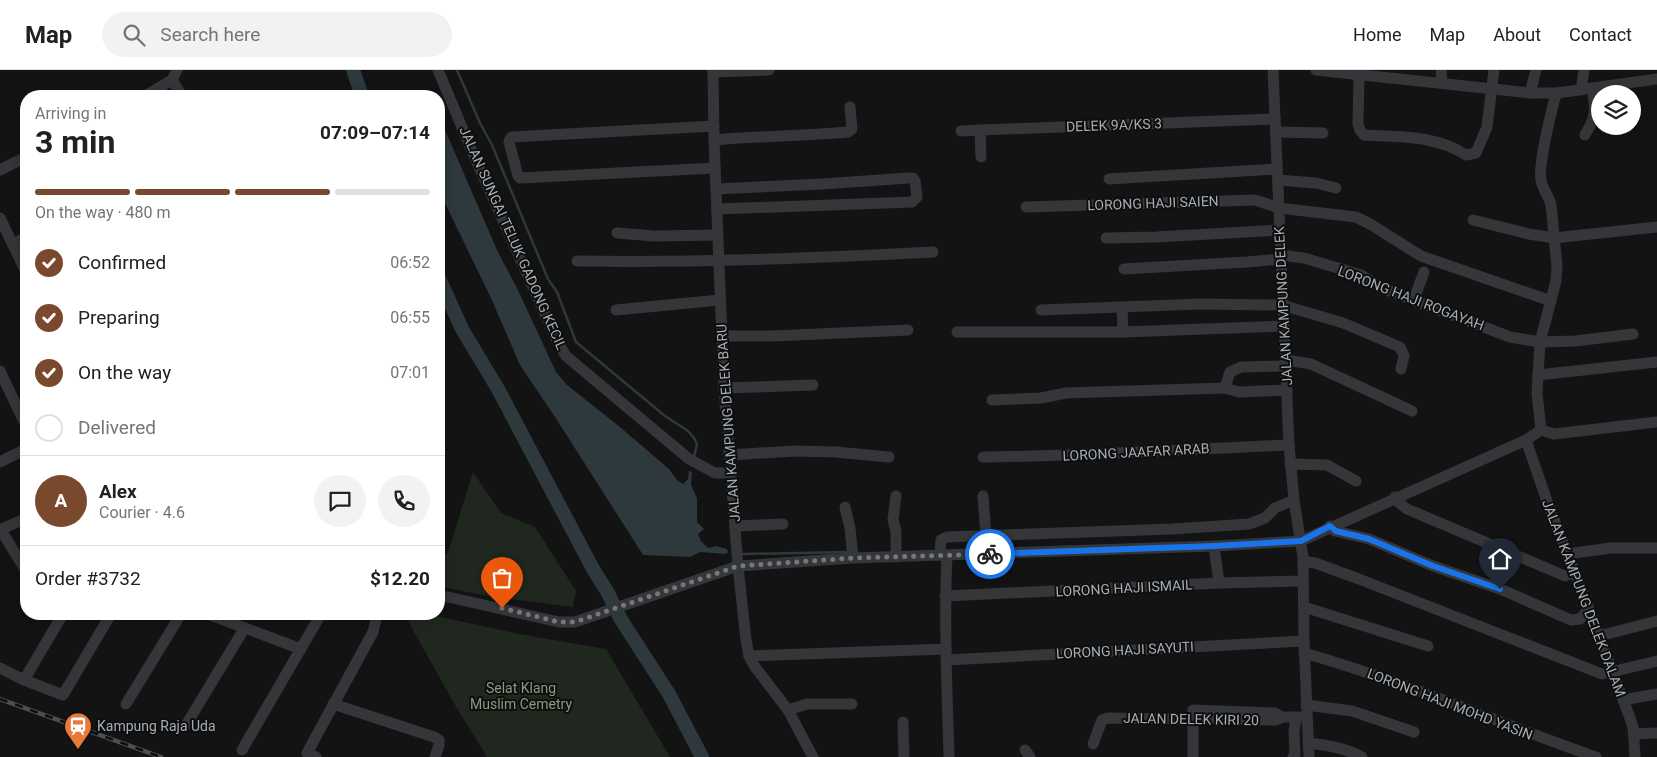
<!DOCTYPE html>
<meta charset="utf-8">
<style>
body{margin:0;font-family:Roboto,sans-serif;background:#f2f2f2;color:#202124;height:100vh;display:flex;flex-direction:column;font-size:19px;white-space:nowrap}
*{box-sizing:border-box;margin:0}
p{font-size:16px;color:#757577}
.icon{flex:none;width:28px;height:28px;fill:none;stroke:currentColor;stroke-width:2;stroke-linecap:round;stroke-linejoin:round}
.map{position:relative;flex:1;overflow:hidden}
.details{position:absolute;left:20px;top:20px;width:425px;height:530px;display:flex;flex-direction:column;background:#fff;border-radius:20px;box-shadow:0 2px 12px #0003}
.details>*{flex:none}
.fabs{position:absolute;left:1591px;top:15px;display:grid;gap:10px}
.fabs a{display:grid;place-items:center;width:50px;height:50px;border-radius:50%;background:#fff;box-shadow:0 2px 12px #0003;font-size:25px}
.pin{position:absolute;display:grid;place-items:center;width:42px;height:42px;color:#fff;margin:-51px -21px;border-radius:50% 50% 50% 0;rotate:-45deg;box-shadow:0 0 5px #0007}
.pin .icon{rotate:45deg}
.courier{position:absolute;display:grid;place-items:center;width:50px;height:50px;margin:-25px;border:4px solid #1a73e8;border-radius:50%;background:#fff;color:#222;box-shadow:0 1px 6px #0007}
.head em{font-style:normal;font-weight:700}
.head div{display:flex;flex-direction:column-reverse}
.head{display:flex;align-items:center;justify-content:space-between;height:85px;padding:0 15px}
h1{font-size:32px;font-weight:700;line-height:38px}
.bar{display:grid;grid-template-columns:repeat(4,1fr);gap:8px 5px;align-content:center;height:60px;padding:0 15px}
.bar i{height:6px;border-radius:4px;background:#e0e0e0}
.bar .on{background:#7a492d}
.bar p{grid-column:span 4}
.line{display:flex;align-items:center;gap:12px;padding:0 15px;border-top:1px solid #e0e0e0}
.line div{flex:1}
.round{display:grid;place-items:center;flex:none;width:52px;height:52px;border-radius:26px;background:#f2f2f2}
ol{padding:0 15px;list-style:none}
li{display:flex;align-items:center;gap:15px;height:55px}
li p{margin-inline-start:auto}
li .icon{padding:5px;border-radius:50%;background:#7a492d;color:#fff;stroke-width:4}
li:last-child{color:#757577}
li i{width:28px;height:28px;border:2px solid #e0e0e0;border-radius:50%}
header{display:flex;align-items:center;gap:30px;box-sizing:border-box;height:70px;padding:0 25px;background:#fff;border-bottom:1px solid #e0e0e0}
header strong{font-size:24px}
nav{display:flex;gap:28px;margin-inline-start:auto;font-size:18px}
.search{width:350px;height:45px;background:#f2f2f2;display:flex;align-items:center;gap:12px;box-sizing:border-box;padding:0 18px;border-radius:28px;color:#757577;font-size:19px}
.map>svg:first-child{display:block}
</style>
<header>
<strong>Map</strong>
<div class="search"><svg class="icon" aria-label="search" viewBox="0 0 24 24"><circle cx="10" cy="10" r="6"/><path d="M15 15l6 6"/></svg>Search here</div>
<nav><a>Home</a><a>Map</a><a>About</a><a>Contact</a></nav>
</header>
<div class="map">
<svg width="1657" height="687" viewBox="0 0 1657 687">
<rect width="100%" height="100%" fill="#131314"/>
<!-- green -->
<g fill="#20271f">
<path d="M473,402l28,41 34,14 41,64 -3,16 -86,-11 -48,-10v-26l9,-8z"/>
<path d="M427,544l92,20 87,15 64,108h-183l-32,-52 -47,-84z"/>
</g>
<!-- water -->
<path fill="#2d393c" d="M439,46l58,134 20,38 39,84 11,13 53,42 49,42 8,11 6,4 5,-5 1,-8 3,1 -1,13 6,13v24l7,7 -6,5 3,7 7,7 8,-2 11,3 1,3 -2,2 -26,-2 -10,5 -47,-2 -86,-135 -37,-55 -29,-67 -52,-107z"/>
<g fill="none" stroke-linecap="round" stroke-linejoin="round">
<!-- stream -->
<g stroke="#2d393c" stroke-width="2.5">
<path d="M457,0l23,53 12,22 56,134 9,13 19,50 89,74 23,15 6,7 3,6 -3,13"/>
<path d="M361,25l4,1"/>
<path d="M743,484l106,-2"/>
</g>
<!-- river -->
<g stroke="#2d393c" stroke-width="14">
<path d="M353,0l9,26"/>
<path d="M439,208l23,51 36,60 95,180 15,24 12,25 49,76 33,63"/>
</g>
<!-- minor -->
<g stroke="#343639" stroke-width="11">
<path d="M438,0l33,79 87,194 8,13 123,103 26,14h15"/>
<path d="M713,0l1,70 10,248 14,178 8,74 3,16 6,11 33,43 25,47"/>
<path d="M1273,0l16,375 5,55 9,57 1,84 5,116"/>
<path d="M1316,0l214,23h27l100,-14"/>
<path d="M1441,0l1,13"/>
<path d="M713,2l56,-2"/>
<path d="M1359,5l-1,49 2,6 4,5c35,2 72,0 102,20l10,-2 11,-26 7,-57"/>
<path d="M172,10l10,16"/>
<path d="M1581,20l3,-20"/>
<path d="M1530,23l6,-23"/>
<path d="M145,26l27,-16 5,-10"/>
<path d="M714,56l-202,11 -2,2 -1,3 9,34 2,2 195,-10"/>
<path d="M961,61l19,-1"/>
<path d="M1276,62l47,1"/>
<path d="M1585,65c11,-18 11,-26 7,-47"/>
<path d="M714,70c44,-4 89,-4 134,-8l4,-3 -2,-22"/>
<path d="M981,87l-1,-27 295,-11"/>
<path d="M0,100l26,-13"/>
<path d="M1109,109l168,-10"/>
<path d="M1278,110l38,3 20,5"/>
<path d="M716,119l106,-5 87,-6h4l2,3 2,16 -5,5 -195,7"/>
<path d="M1026,137l229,-7 24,8 77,9 14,7 51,32 130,45"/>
<path d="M0,148l26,54"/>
<path d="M1473,150l56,14 25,4 103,-11"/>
<path d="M617,163l37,3 64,-1"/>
<path d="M1106,168l50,-1 123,-7"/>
<path d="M13,174l13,-7"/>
<path d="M1281,185l23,3 57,17 21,13 128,49 30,5 35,-1 58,-7"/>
<path d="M577,191c119,2 237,-3 356,-9"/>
<path d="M1124,199l123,-7 34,-3"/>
<path d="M1414,229l10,-27"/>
<path d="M1122,238l1,24"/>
<path d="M616,240l104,-10"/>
<path d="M1041,240l159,-6 82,1 61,18 57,24 4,9 -3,13"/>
<path d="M957,262h166l161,-6"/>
<path d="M722,266h51l135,-6"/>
<path d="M1286,290l25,4 101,47"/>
<path d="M0,301l26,55"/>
<path d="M1538,305l119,-13"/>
<path d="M724,318l89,-3"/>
<path d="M1225,318l5,-16 11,-5 45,-1"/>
<path d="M992,330l49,-2 25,-5 159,-5 14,4 48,-2"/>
<path d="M1541,360l-4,-37 3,-51 16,-61 1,-15 -6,-61c-2,-9 -9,-16 -10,-25 -3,-16 9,-61 13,-79l3,-8"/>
<path d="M1541,360l13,4 103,-12"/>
<path d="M1526,370l22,64 41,105 41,109 3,9 2,30"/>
<path d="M729,385l65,-4 42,1 53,5"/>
<path d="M983,387c102,-1 204,-8 306,-12"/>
<path d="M0,392l26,-13"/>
<path d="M1290,394l37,1 29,16"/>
<path d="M983,426l3,39"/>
<path d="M1395,427l2,4 10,8 158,67 9,-4"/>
<path d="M845,437l5,21 3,30"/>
<path d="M735,456l48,-2"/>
<path d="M1330,456l5,5 34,8 64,27 67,23 71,31 9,-1 9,-10"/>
<path d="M0,460l26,-12"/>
<path d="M1,460l25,41"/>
<path d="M1214,476l5,37"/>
<path d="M1567,484l44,-6h46"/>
<path d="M940,485l1,-15 6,-3 225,-8 77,-5 16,-6 10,-10 19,-8"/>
<path d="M947,485c-3,68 0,135 2,202"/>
<path d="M896,487v-26l-3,-11 3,-24"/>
<path d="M1303,491l12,2 44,16 243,95 55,-13"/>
<path d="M439,525l120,27h16l163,-56 115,-8 361,-12 87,-5 225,-101 15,-10"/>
<path d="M945,526l274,-13 84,-2"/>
<path d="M1304,537l124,39"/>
<path d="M208,544l93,35"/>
<path d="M1599,566l58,-15"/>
<path d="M1304,583c99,28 195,70 292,104"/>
<path d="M749,586l197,-7"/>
<path d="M947,590l357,-19"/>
<path d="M0,598l24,12 39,15 48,-81"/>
<path d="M24,610l39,-66"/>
<path d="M1623,630l34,-6"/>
<path d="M126,634l55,-90"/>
<path d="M333,634l101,33 5,3v5l-4,12"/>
<path d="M1306,635l46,6 62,21"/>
<path d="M788,640l19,-6h45"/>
<path d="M903,652l1,35"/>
<path d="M186,655l58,-96"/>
<path d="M1634,664l23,-1"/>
<path d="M1308,673c20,2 37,5 54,14"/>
<path d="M1093,674l9,-24 5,-2 169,2 7,-3h23"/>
<path d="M242,680l79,-136"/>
<path d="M1025,680l5,7"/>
<path d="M316,687l-9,-4 66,-121 4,-17 2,-1"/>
<path d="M1193,687v-47l82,3 5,3"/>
<path d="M1293,687l2,-1 -1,-25 2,-13"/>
</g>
<!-- rail casing -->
<g stroke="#4b4f52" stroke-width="4.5">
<path id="rail" d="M0,629l161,58"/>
</g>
<!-- rail -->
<use href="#rail" stroke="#0e0e0f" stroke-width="2.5" stroke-dasharray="8" stroke-linecap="butt"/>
</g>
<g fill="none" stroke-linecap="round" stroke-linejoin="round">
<!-- done -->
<path stroke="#72787c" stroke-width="5" stroke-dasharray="0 9" d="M502,538l57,14h16l163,-56 116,-8 136,-4"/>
<!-- route -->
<path stroke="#1a73e8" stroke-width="6" d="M990,484l224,-8 87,-5 29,-15 6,5 33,8 64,27 67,23"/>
</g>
<!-- icons -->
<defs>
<g id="station-pin" transform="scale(1.4375)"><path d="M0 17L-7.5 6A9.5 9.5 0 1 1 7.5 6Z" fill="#e77939" stroke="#0e0e0f"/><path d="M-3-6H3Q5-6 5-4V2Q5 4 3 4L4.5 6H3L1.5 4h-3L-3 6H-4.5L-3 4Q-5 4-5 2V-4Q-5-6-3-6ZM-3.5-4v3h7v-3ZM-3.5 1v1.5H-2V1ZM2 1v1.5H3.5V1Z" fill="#fff"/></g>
</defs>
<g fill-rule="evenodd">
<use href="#station-pin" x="78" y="656"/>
</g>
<g text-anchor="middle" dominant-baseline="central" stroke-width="4" stroke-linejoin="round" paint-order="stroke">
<!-- street labels -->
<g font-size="14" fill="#a5aeb4" stroke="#0e0e0f">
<text transform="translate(1114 55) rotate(-2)">DELEK 9A/KS 3</text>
<text transform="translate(1153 133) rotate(-2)">LORONG HAJI SAIEN</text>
<text transform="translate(513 168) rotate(66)">JALAN SUNGAI TELUK GADONG KECIL</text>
<text transform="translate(1411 228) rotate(21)">LORONG HAJI ROGAYAH</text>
<text transform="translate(1283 236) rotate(-93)">JALAN KAMPUNG DELEK</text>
<text transform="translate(728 353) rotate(-94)">JALAN KAMPUNG DELEK BARU</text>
<text transform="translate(1136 382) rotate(-3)">LORONG JAAFAR ARAB</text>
<text transform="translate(1124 518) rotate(-3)">LORONG HAJI ISMAIL</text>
<text transform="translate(1584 528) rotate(69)">JALAN KAMPUNG DELEK DALAM</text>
<text transform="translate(1125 580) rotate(-3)">LORONG HAJI SAYUTI</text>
<text transform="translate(1450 634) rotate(21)">LORONG HAJI MOHD YASIN</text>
<text transform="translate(1191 649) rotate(1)">JALAN DELEK KIRI 20</text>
</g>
<!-- park labels -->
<g font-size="14" fill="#859e7d" stroke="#0e0e0f">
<text x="521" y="618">Selat Klang<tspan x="521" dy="16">Muslim Cemetry</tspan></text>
</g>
<!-- poi labels -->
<g font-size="14" fill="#a5aeb4" stroke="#0e0e0f" text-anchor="start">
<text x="97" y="656">Kampung Raja Uda</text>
</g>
</g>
</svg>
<div class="fabs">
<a><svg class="icon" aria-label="layers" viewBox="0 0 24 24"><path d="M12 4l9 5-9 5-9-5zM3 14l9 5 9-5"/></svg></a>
</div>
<div class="pin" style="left:502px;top:538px;background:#ea580c"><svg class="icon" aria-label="bag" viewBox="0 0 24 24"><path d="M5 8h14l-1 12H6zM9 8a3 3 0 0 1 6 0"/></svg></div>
<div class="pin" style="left:1500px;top:519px;background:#1f2937"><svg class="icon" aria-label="home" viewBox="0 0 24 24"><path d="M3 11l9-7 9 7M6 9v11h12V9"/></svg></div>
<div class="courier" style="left:990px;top:484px"><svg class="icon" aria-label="bike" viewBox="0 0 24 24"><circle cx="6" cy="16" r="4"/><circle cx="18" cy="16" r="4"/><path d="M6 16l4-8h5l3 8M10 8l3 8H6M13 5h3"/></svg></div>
<section class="details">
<div class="head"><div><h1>3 min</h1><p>Arriving in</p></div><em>07:09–07:14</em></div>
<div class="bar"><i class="on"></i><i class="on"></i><i class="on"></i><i></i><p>On the way · 480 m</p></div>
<ol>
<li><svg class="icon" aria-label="check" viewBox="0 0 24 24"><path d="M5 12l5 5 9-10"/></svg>Confirmed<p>06:52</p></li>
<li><svg class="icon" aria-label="check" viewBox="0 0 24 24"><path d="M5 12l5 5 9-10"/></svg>Preparing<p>06:55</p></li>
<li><svg class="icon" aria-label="check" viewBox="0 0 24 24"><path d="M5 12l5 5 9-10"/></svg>On the way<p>07:01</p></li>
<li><i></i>Delivered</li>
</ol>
<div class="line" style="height:90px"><b class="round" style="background:#7a492d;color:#fff">A</b><div><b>Alex</b><p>Courier · 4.6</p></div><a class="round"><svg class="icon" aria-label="chat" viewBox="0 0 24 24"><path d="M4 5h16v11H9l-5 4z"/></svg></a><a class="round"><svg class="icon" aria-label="phone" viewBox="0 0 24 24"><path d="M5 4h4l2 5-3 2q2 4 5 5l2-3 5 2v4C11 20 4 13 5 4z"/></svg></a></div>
<div class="line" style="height:65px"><div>Order #3732</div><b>$12.20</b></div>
</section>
</div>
